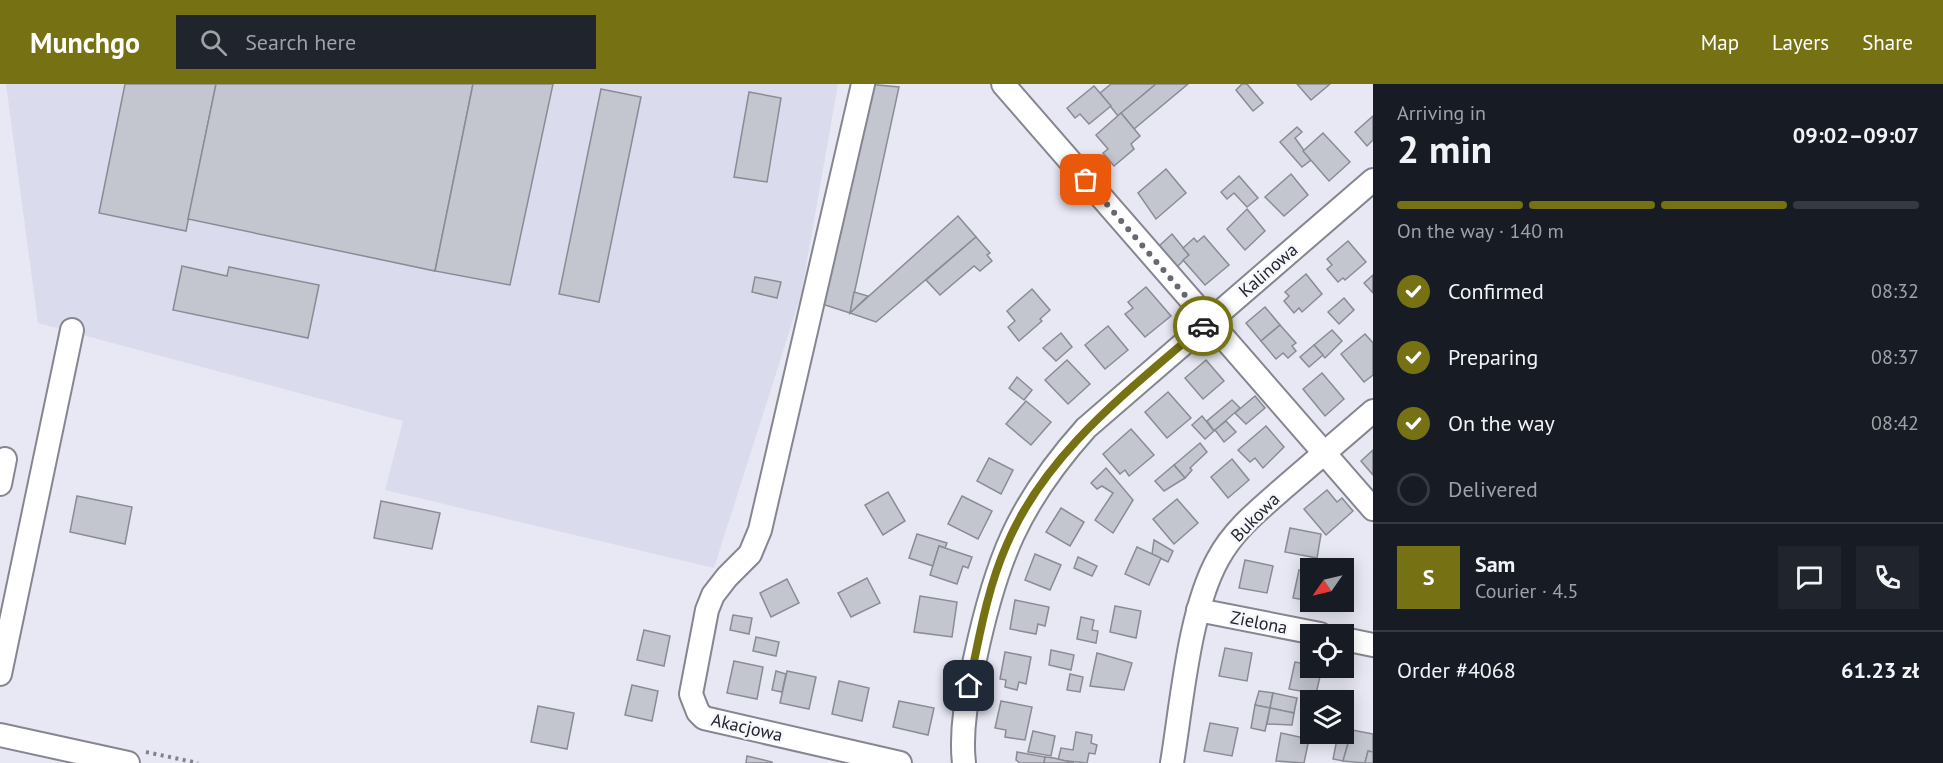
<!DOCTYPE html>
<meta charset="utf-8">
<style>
body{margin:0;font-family:"PT Sans",sans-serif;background:#20242c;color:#f1f3f6;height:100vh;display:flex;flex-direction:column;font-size:22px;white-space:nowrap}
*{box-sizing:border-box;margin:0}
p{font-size:20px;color:#9ea1a6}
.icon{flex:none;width:33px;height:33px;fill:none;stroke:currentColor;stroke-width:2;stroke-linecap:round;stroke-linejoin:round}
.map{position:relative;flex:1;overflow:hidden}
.sheet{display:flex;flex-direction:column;background:#171b24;width:570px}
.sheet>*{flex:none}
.needle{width:39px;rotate:236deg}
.controls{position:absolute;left:1300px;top:474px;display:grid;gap:12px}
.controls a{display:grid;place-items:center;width:54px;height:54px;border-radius:0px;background:#171b24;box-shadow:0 3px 15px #0003;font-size:30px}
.pin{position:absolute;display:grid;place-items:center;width:51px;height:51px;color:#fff;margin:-26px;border-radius:12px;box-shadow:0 3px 9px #0006}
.courier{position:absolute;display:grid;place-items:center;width:60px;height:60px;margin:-30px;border:4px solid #767214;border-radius:50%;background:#fff;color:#222;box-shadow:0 2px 8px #0007}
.overview em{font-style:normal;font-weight:600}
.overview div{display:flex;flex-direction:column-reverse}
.overview{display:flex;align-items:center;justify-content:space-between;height:102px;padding:0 24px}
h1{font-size:39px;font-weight:600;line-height:45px}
.bar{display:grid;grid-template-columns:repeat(4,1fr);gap:9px 6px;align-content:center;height:72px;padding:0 24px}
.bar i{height:8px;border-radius:4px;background:#363941}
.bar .selected{background:#767214}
.bar p{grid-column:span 4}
.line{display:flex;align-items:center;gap:15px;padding:0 24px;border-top:2px solid #363941}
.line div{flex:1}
.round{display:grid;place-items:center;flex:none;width:63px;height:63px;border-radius:0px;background:#20242c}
ol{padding:0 24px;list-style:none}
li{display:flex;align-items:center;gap:18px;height:66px}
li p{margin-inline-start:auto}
li .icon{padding:6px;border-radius:50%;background:#767214;color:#fff;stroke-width:4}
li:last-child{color:#9ea1a6}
li i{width:33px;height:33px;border:3px solid #363941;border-radius:50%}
header{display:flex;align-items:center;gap:36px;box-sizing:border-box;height:84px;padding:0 30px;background:#767214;color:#fff}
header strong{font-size:28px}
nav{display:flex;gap:33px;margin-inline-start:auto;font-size:21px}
.search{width:420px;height:54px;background:#20242c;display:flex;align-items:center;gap:15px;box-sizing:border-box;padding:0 21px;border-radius:0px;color:#9ea1a6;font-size:22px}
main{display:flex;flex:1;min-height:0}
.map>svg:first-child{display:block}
</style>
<header>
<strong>Munchgo</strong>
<div class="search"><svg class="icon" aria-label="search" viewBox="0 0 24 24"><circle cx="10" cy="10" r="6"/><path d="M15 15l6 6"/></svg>Search here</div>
<nav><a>Map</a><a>Layers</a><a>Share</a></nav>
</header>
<main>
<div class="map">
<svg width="1373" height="679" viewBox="0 0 1373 679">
<rect width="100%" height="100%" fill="#e7e8f3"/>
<!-- built -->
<path fill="#dadcee" d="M6,0h832l-37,211 -87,273 -329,-78 18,-69 -365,-98z"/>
<!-- building -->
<g fill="#c3c5cf" stroke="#8a8b95" stroke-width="1.5">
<path d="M125,0h91l-30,147 -87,-18z"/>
<path d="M216,0h257l-38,187 -247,-52z"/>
<path d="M473,0h80l-43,201 -75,-14z"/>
<path d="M867,0l32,3 -49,226 -31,-10z"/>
<path d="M1111,0h45l-38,32 -18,-23z"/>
<path d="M1156,0h32l-54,45 -13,-16z"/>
<path d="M1242,0h5l16,19 -10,8 -17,-21z"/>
<path d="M1297,0h33l-19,16z"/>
<path d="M1094,2l17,20 -22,18 -9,-10 -5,4 -8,-10z"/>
<path d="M601,5l40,8 -42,205 -40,-8z"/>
<path d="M749,8l32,6 -14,84 -33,-5z"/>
<path d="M1121,29l19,23 -9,8 3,5 -20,17 -11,-13 5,-4 -12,-14z"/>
<path d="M1373,32v24l-6,6 -12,-14z"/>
<path d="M1297,43l5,5 -7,6 16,22 -9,7 -22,-25z"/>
<path d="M1323,49l27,29 -21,19 -26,-30z"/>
<path d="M1166,85l20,24 -30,26 -18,-26z"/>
<path d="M1291,90l17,21 -24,21 -19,-19z"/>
<path d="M1239,92l19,22 -11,9 -13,-14 -7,6 -6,-7z"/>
<path d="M1247,125l18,22 -20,19 -18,-21z"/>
<path d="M958,132l18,21 -100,85 -26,-9z"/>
<path d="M1172,150l17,21 -12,12 -18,-21z"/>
<path d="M1204,152l25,29 -24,20 -22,-25 6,-5 -6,-7 11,-10 3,4z"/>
<path d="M976,153l14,16 -3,2 5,6 -12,10 -6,-5 -34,29 -14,-15z"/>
<path d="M1348,157l18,21 -21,18 -2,-2 -5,4 -11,-13 5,-4 -5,-6z"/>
<path d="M182,182l45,10 2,-9 90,18 -11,53 -135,-28z"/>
<path d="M1306,190l16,20 -20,18 -3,-4 -5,5 -10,-12 5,-5 -4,-4z"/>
<path d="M1373,191v18l-9,-10z"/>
<path d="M755,193l26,5 -4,16 -25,-6z"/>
<path d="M1146,203l25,29 -26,21 -20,-23 8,-6 -5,-6z"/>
<path d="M1032,205l18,21 -10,9 2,2 -23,20 -11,-14 7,-6 -8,-10z"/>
<path d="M854,208l14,4 -18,17z"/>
<path d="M1344,214l10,12 -15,14 -11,-12z"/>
<path d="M1265,223l15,18 -19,16 -15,-18z"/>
<path d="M1280,241l16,18 -4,3 4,5 -8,7 -5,-5 -7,6 -15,-18z"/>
<path d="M1108,242l20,24 -23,19 -20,-24z"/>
<path d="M1332,246l10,11 -17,17 -11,-13z"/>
<path d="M1061,249l11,14 -16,14 -13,-13z"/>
<path d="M1365,250l8,9v32l-9,7 -23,-28z"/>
<path d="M1314,261l9,10 -14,12 -9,-10z"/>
<path d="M1067,276l23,24 -22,20 -23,-24z"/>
<path d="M1206,276l18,21 -21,18 -18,-21z"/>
<path d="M1322,289l22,26 -19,17 -22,-27z"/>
<path d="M1017,293l15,13 -8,10 -15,-12z"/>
<path d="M1168,308l23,26 -24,20 -22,-26z"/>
<path d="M1255,312l10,12 -19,16 -11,-11z"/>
<path d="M1232,316l8,8 -26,23 -7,-10z"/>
<path d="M1026,317l25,21 -20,23 -25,-21z"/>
<path d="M1202,332l12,15 -9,8 -13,-14z"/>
<path d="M1226,337l10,11 -12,10 -9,-12z"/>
<path d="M1266,342l18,21 -21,21 -8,-10 -5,4 -12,-12z"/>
<path d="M1131,345l23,26 -25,21 -4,-6 -5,4 -17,-20z"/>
<path d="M1200,359l7,9 -17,16 2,2 -7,8 -11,-13z"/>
<path d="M1373,366v25l-12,-14z"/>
<path d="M989,374l24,12 -12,24 -24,-13z"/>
<path d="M1232,375l17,21 -21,18 -17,-21z"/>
<path d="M1174,381l11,13 -21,13 -9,-10z"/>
<path d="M1106,384l27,32 -20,33 -18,-13 18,-27 -11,-7 -5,3 -6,-6z"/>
<path d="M1327,406l10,12 5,-4 11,13 -27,24 -22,-26z"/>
<path d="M888,408l17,29 -22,14 -18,-30z"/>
<path d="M77,412l55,11 -7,37 -55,-12z"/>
<path d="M962,412l30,15 -14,28 -30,-15z"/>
<path d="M1177,415l21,24 -24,21 -21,-25z"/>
<path d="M381,417l59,12 -8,36 -58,-11z"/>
<path d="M1061,424l23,14 -14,24 -24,-14z"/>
<path d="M1290,444l31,6 -4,24 -32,-6z"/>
<path d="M917,450l30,9 -2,5 -6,-2 -6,20 -24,-8z"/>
<path d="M1154,456l19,11 -5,11 -16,-8z"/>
<path d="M939,462l33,11 -4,11 -5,-2 -6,18 -27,-9z"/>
<path d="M1137,463l24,11 -12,27 -24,-11z"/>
<path d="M1035,470l26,11 -11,25 -25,-10z"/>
<path d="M1078,473l19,9 -5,10 -18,-8z"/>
<path d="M1245,476l28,6 -6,27 -28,-5z"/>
<path d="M1299,486l12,3v28l-18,-3z"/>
<path d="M867,494l13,25 -29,14 -13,-24z"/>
<path d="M787,495l12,24 -28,14 -11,-24z"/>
<path d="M1344,495l8,2 -5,27 -24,-4 1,-2h20z"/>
<path d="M920,512l37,6 -5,35 -38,-5z"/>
<path d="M1015,516l34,7 -4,19 -7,-2 -2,10 -26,-5z"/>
<path d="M1115,522l26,5 -5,27 -26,-6z"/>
<path d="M733,531l19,3 -3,16 -19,-4z"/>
<path d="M1081,533l13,3 -2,10 6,1 -2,12 -19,-4z"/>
<path d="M644,546l26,6 -6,30 -27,-6z"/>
<path d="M756,553l23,5 -3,14 -23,-5z"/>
<path d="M1225,564l27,5 -5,28 -28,-5z"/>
<path d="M1051,566l23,5 -3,15 -22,-5z"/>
<path d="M1005,568l26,5 -5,27 -7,-2 -2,8 -12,-3 1,-7 -6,-1z"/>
<path d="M1097,569l35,10 -8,27 -34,-4z"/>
<path d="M734,577l29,6 -6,32 -30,-6z"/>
<path d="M1295,578l16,3v3h11l-6,26 -27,-5z"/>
<path d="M776,587l10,3 -4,18 -10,-2z"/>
<path d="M787,587l29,6 -7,32 -29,-6z"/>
<path d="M1070,590l13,3 -3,15 -13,-2z"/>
<path d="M839,597l30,7 -7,33 -30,-7z"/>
<path d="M632,601l26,6 -6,30 -27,-6z"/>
<path d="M1259,607l14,2 -3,15 -15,-3z"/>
<path d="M1273,609l24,5 -3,15 -24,-5z"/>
<path d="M899,617l35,7 -6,27 -35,-8z"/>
<path d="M1001,617l31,6 -7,33 -20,-3 1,-7 -11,-2z"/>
<path d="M1255,621l15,3 -5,23 -14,-3z"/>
<path d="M538,622l36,7 -7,36 -36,-7z"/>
<path d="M1270,624l24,5 -2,12 -25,-1z"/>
<path d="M1210,639l28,5 -6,28 -28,-5z"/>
<path d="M1344,639l9,2 -10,36 -10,-2 5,-25h6z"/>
<path d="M1352,646l21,4v18l-5,-1 -3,12 -22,-2z"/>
<path d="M1033,647l22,5 -4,20 -23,-4z"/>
<path d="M1076,648l16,3 -1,8 6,2 -2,9 -6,-1 -2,10 -29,-3 3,-12 12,2z"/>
<path d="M1281,649l28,6 -5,24 -28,-2z"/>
<path d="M1368,667l5,1v11h-8z"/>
<path d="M1017,668l28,5 -1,6h-24l-4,-3z"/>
<path d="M747,672l25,6v1h-26z"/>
<path d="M1045,673l9,1 20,5h-30z"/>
</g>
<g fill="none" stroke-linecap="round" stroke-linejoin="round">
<!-- minor casing -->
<g stroke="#858690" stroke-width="26">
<g id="minor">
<path d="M863,0l-103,446 -10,24 -23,23 -14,18 -6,15 -16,84 7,18 6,6 196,45"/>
<path d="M1003,0l370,425"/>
<path d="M0,400l5,-25"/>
<path d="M1198,526l122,24"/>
<path d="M1344,555l29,6"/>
<path d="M0,590l72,-344"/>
<path d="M0,651l128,28"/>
<path d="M964,679c-4,-34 4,-71 11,-104 21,-99 43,-155 111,-231l287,-248"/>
<path d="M1172,679c10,-61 17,-152 46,-204 16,-30 43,-51 68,-73 29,-25 58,-50 87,-75"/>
</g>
</g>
<!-- path -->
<path stroke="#82838a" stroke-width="4" stroke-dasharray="3 4.5" stroke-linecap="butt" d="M146,668l52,11"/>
<!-- minor -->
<use href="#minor" stroke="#fff" stroke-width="22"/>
</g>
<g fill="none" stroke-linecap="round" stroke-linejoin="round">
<!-- done -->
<path stroke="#686970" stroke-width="6" stroke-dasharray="0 10.8" d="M1086,96l122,142 -5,4"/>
<!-- route -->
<path stroke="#767214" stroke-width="8" d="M969,602c10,-48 18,-97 38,-142 40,-93 122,-153 196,-218"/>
</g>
<g text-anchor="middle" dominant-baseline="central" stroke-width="5" stroke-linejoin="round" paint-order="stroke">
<!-- street labels -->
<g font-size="18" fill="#242529" stroke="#f5f6fe">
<text transform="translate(1268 186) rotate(-41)">Kalinowa</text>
<text transform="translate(1255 433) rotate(-45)">Bukowa</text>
<text transform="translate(1259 538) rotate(11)">Zielona</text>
<text transform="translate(747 643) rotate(13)">Akacjowa</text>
</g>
</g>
</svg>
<div class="controls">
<a><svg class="needle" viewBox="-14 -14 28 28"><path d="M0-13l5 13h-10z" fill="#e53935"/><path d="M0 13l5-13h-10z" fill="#9ea1a6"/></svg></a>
<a><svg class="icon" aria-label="locate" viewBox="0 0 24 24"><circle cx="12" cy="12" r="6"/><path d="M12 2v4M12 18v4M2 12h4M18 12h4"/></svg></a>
<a><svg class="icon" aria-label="layers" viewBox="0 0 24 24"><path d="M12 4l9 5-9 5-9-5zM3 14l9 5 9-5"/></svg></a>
</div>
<div class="pin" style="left:1086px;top:96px;background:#ea580c"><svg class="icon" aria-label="bag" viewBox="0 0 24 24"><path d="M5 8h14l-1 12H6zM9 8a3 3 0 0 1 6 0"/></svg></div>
<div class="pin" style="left:969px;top:602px;background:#1f2937"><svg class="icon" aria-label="home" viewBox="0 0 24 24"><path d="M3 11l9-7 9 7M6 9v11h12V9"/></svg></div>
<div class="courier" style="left:1203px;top:242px"><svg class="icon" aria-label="car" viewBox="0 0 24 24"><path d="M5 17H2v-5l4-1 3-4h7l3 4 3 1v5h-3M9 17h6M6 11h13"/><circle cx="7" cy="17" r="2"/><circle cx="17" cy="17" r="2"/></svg></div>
</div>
<section class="sheet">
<div class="overview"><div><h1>2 min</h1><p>Arriving in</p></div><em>09:02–09:07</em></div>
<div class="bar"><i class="selected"></i><i class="selected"></i><i class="selected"></i><i></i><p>On the way · 140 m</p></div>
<ol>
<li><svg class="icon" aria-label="check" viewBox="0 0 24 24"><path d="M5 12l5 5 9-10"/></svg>Confirmed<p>08:32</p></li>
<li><svg class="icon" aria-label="check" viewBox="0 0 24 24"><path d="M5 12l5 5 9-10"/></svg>Preparing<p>08:37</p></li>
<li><svg class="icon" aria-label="check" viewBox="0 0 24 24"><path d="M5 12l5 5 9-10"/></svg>On the way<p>08:42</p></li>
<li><i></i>Delivered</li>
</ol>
<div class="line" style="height:108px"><b class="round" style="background:#767214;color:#fff">S</b><div><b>Sam</b><p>Courier · 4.5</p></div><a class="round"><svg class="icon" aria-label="chat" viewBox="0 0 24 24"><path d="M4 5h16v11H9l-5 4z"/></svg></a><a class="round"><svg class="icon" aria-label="phone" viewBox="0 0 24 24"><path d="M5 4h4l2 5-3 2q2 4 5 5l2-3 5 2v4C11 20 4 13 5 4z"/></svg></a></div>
<div class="line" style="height:78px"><div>Order #4068</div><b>61.23 zł</b></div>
</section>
</main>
